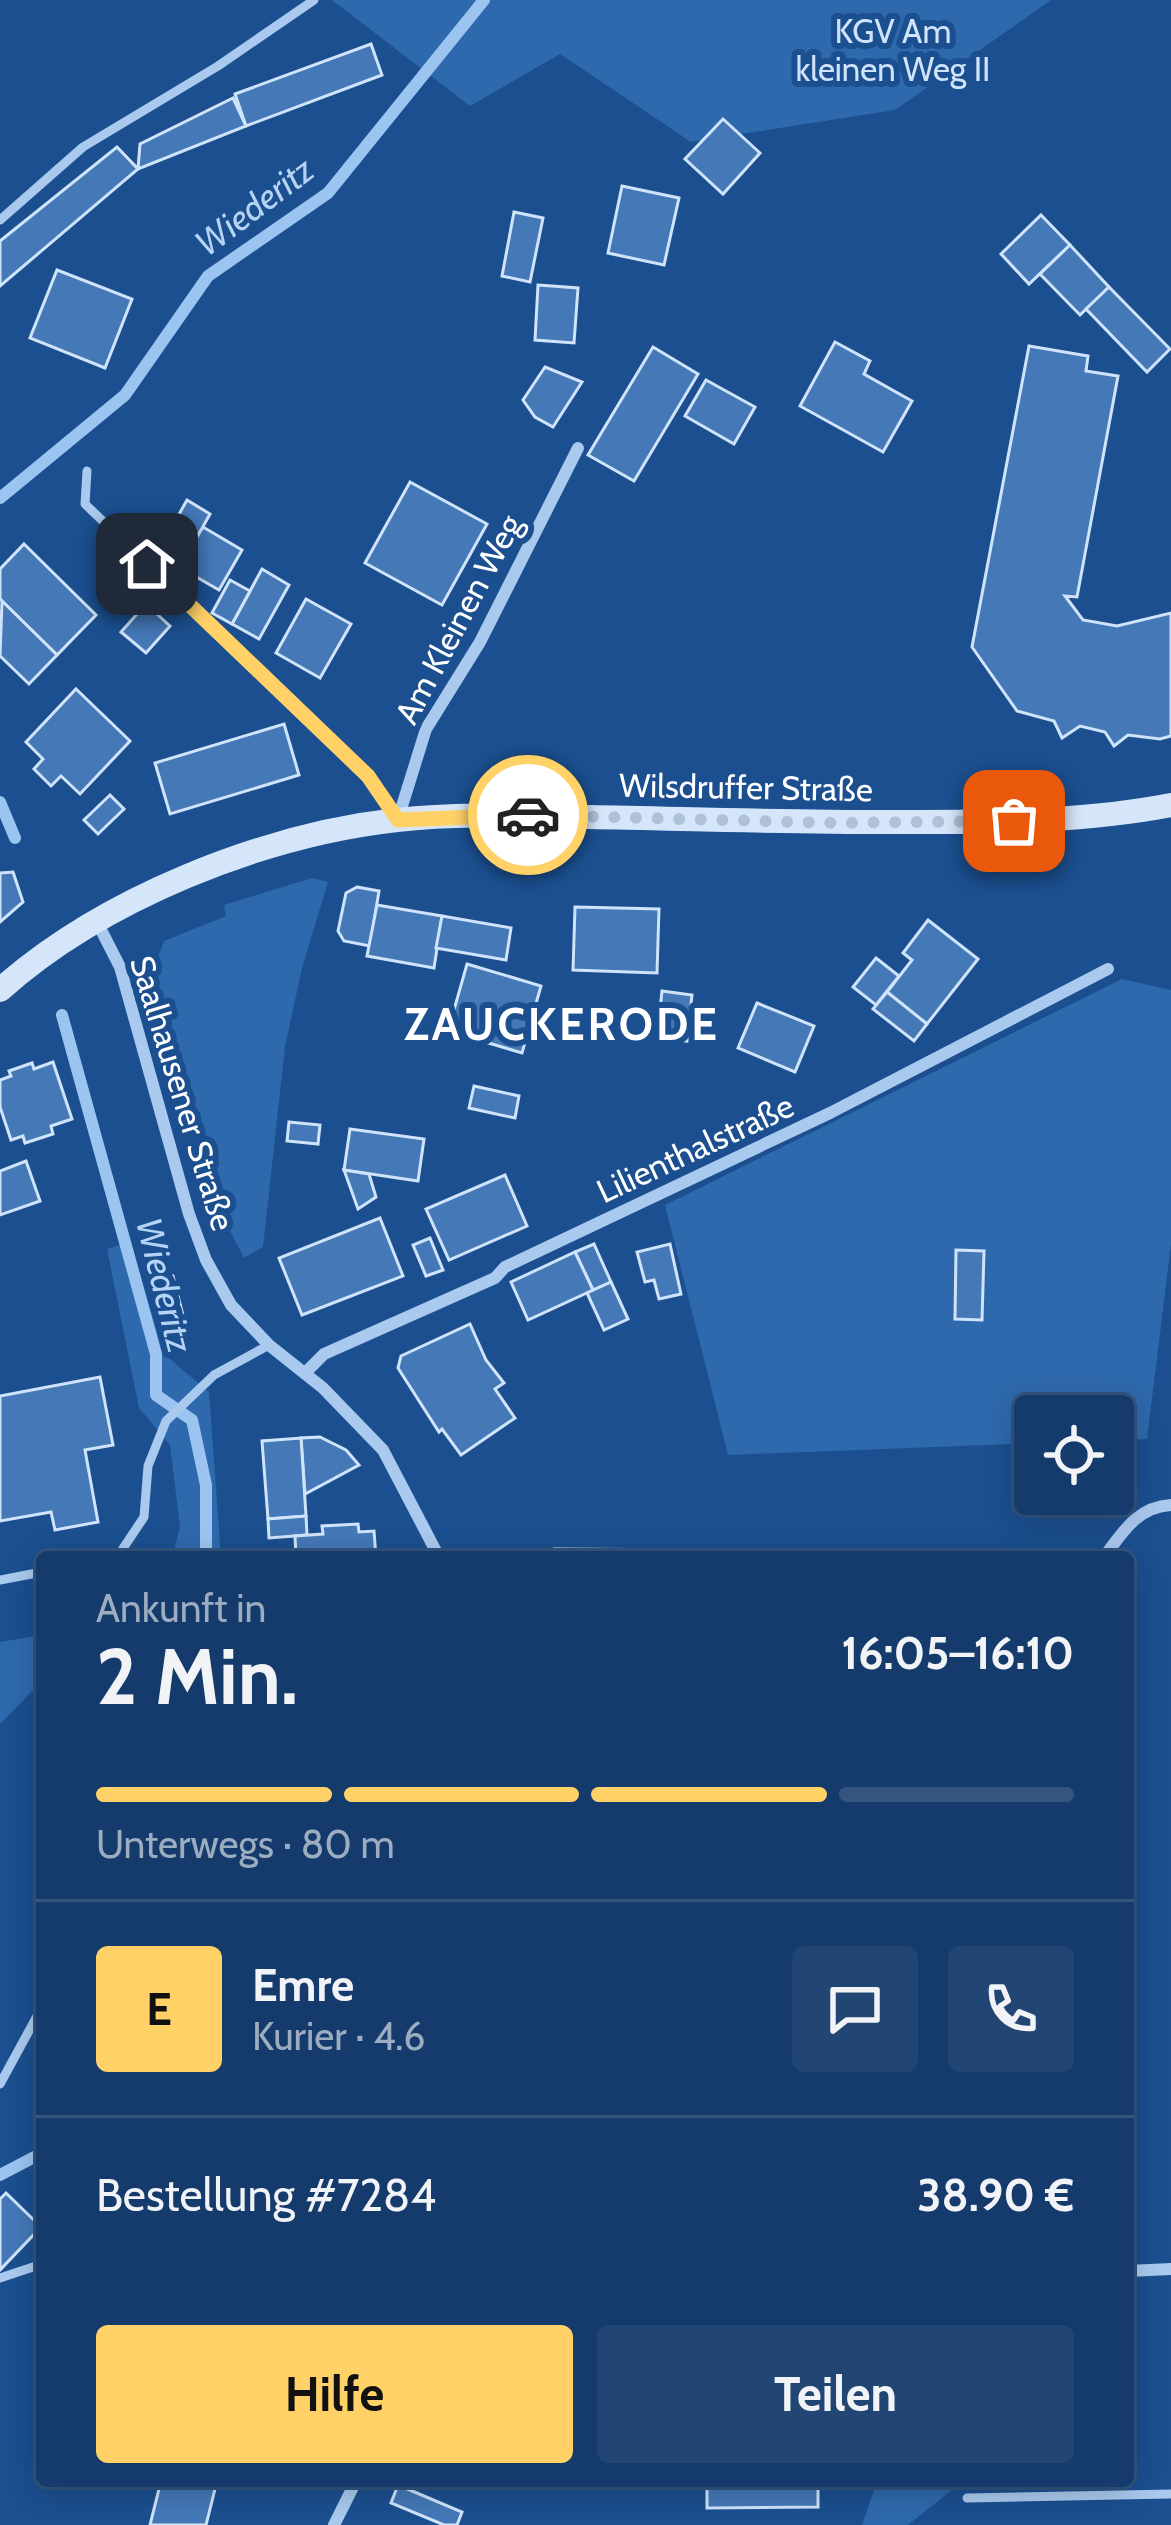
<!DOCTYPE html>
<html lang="de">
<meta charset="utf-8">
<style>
body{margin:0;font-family:Cabin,sans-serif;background:#214673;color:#f1f3f6;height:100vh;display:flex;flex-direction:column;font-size:45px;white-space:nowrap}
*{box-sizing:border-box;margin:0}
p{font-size:39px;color:#9dadc1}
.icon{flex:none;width:66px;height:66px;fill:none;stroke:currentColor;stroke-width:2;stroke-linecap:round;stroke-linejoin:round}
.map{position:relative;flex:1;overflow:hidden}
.drawer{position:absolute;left:36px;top:1551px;width:1098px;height:936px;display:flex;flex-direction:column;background:#143b6b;border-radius:12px;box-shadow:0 6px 30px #0003,0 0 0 3px #33557e}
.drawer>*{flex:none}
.controls{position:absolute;left:1014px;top:1395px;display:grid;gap:24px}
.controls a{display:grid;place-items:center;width:120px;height:120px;border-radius:12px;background:#143b6b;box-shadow:0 6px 30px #0003,0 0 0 3px #33557e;font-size:60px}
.pin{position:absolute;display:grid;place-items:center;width:102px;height:102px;color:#fff;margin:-51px;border-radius:24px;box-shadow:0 6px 18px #0006}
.courier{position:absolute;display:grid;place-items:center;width:120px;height:120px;margin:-60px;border:9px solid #ffd166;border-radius:50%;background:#fff;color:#222;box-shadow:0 3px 15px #0007}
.summary em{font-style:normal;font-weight:700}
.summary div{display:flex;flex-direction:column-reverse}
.summary{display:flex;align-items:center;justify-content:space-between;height:204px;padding:0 60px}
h1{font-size:78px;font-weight:700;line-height:90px}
.bar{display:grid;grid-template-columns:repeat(4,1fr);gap:18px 12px;align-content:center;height:144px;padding:0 60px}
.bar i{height:15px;border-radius:9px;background:#33557e}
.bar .current{background:#ffd166}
.bar p{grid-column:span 4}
.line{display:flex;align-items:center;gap:30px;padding:0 60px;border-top:3px solid #33557e}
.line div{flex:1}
.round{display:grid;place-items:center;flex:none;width:126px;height:126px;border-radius:12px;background:#214673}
.cta{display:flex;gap:24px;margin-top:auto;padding:24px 60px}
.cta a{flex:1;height:138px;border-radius:12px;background:#ffd166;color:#111;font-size:48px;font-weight:700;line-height:138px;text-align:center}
.cta a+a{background:#214673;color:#f1f3f6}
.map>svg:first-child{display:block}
</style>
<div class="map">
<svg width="1171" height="2525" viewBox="0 0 1171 2525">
<rect width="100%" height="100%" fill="#1b4f8f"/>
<!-- green -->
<g fill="#2e69ad">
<path d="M332,0h719l-156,110 -204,32 -131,-88 -90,52z"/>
<path d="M312,878l16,4 -26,86 -17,79 -22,200 -19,11 -27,-52 -63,-238 10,-27 62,-25 -2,-11z"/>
<path d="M1122,979l49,11v254l-24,195 -34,1v-24h-78v27l-307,12 -63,-250z"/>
<path d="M130,1242l34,112 45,38 12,165h-49l8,-30 -10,-82 -31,-37 -32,-159z"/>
<path d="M42,1635v46l-42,43v-82z"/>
<path d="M877,2481h86l-55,44h-46z"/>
</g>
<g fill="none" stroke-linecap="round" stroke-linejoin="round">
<!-- stream -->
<g stroke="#9cc4f0" stroke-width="12">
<path d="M0,498l125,-103 83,-119 120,-83 156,-193"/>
<path d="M0,802l15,36"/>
<path d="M62,1015l94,339v41l36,25 14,65v72"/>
<path d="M0,2175l42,-22"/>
</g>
</g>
<!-- building -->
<g fill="#4478b7" stroke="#cfe3fa" stroke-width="3">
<path d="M371,44l11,31 -136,51 -11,-32z"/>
<path d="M233,98l13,28 -108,43 2,-25z"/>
<path d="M723,119l37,34 -37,41 -38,-35z"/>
<path d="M117,147l21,22 -138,117v-45z"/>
<path d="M622,186l57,12 -15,67 -56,-12z"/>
<path d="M514,212l29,6 -13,64 -28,-6z"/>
<path d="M1041,215l29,30 -41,39 -28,-30z"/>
<path d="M1070,245l39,42 -29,28 -40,-41z"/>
<path d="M57,270l75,29 -27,69 -75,-30z"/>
<path d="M538,285l40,3 -4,55 -39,-3z"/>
<path d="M1109,287l61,62 -23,23 -61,-63z"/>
<path d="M835,342l35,19 -6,13 48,27 -29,51 -83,-46z"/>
<path d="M1029,346l59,10 -2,15 32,5 -41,221 -12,-1 18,24 34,6 54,-13v123l-11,3 -32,-4 -14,11 -9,-14 -25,-6 -18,12 -8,-17 -37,-10 -45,-64z"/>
<path d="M653,347l45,27 -64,107 -46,-26z"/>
<path d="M545,367l37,15 -29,45 -18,-10 -12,-17z"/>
<path d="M706,380l49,27 -21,37 -49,-28z"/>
<path d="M410,482l77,42 -45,81 -77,-42z"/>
<path d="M187,500l23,14 -19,34 -23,-14z"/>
<path d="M203,527l39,23 -23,40 -40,-23z"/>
<path d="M24,544l72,71 -39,40 -57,-56v-30z"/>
<path d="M262,569l27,16 -30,54 -27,-15z"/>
<path d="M230,580l20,11 -18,33 -20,-11z"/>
<path d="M306,599l45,25 -31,54 -44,-25z"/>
<path d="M2,601l55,54 -28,29 -29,-28z"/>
<path d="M146,604l24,22 -24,27 -25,-21z"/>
<path d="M76,689l54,52 -50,53 -19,-18 -10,10 -17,-17 9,-10 -17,-17z"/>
<path d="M284,724l15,51 -129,39 -15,-51z"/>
<path d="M110,795l14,14 -26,25 -14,-14z"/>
<path d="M13,872l10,30 -23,20v-49z"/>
<path d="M357,887l22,4 -9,55 -26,-5 -6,-10 8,-38z"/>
<path d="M377,905l65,11 -8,52 -67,-12z"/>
<path d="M575,907l84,2 -2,64 -84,-3z"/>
<path d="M442,916l69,12 -5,32 -70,-12z"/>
<path d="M928,920l50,39 -51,65 -40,-32 25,-32 -9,-7z"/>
<path d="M876,958l23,18 -23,29 -23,-18z"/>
<path d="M467,964l74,22 -19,67 -74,-22z"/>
<path d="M662,991l30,4 -5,46 -30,-3z"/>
<path d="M887,992l40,32 -13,17 -41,-32z"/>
<path d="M757,1003l57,23 -19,46 -57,-24z"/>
<path d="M53,1062l19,57 -21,7 2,8 -28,9 -2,-7 -12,4 -11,-33v-27l11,-4 -2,-5 23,-8 2,6z"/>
<path d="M474,1086l45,10 -4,22 -46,-10z"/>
<path d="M289,1122l31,3 -2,19 -31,-3z"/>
<path d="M350,1129l74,10 -6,42 -74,-11z"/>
<path d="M26,1161l14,40 -40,14v-44z"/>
<path d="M344,1170l25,4 7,23 -18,12z"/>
<path d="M505,1175l22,51 -78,34 -23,-51z"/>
<path d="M380,1218l23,58 -101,39 -23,-57z"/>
<path d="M430,1238l13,32 -17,6 -13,-31z"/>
<path d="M594,1244l17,38 -18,8 -18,-38z"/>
<path d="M670,1244l11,50 -22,5 -5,-19 -9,2 -8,-30z"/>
<path d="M956,1250l28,1 -2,69 -27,-1z"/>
<path d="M575,1252l18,38 -65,30 -17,-38z"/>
<path d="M173,1276l13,51 -7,2 5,20 -16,5 -19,-72z"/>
<path d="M611,1282l17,37 -24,11 -17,-37z"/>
<path d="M470,1324l16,36 18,23 -9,6 20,29 -54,37 -19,-26 -3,3 -41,-64 3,-12z"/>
<path d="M100,1377l13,68 -28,5 13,72 -43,8 -4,-18 -51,9v-125z"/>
<path d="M320,1437l26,13 13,15 -54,29 -4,-56z"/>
<path d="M301,1438l5,78 -38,3 -6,-78z"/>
<path d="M306,1516l1,19 -38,3 -1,-19z"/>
<path d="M358,1524l1,8 15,-1 2,26h-80l-1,-21 28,-2 -1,-8z"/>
<path d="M555,1549l153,1v7h-153z"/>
<path d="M708,1550l154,1v6h-154z"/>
<path d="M862,1551l156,1v5h-156z"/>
<path d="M6,2193l35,34 -41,43v-71z"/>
<path d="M161,2481h56l-11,44h-56z"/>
<path d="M707,2481h111v26l-111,1z"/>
<path d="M398,2485l64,27 -5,13h-13l-53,-22z"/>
</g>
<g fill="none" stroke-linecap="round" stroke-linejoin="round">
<!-- lane -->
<g stroke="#a9c9ee" stroke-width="9">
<path d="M0,220l83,-73 135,-81 96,-66"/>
<path d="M87,471l-2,33 283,271 27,40"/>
<path d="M108,1557l12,-4 24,-36 4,-51 18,-45 48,-46 55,-30"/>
<path d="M0,1580l42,-8"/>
<path d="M0,2084l42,-77"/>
<path d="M0,2278l42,-14"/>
<path d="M967,2498l204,-4"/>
</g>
<!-- street -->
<g stroke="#a9c9ee" stroke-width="12">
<path d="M398,819l28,-90 54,-87 98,-194"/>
<path d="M97,922l23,45 69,247 17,46 25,45 38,40 54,43 60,62 56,107"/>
<path d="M306,1372l18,-18 171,-76 10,-11 325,-154 278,-144"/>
<path d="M1104,1557c19,-25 33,-50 67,-52"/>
<path d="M1128,2271l43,-2"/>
<path d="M334,2525l22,-44"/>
</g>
<!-- secondary -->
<path stroke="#d6e6fa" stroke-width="24" d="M0,990c102,-91 262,-155 397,-170 64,-7 128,-4 192,-3 109,2 218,6 328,5 85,0 171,-1 254,-17"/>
</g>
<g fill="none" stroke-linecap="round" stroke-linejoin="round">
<!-- done -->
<path stroke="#afc1d8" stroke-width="12" stroke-dasharray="0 21.6" d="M528,815l308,8 178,-2"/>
<!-- route -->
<path stroke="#ffd166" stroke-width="15" d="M147,564l221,212 30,44 130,-5"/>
</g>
<g text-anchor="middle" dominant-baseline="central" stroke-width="12" stroke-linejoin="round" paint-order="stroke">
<!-- park labels -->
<g font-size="33" fill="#cfe3fa" stroke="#1b4f8f">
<text x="893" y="31">KGV Am<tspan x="893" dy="38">kleinen Weg II</tspan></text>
</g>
<!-- street labels -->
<g font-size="33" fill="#fff" stroke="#1b4f8f">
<text transform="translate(458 619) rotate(-62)">Am Kleinen Weg</text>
<text transform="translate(746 787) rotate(1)">Wilsdruffer Straße</text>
<text transform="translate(183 1093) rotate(73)">Saalhausener Straße</text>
<text transform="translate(695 1148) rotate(-25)">Lilienthalstraße</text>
</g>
<!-- water labels -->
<g font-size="36" font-style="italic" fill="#b5d3f5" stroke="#1b4f8f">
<text transform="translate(254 206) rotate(-37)">Wiederitz</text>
<text transform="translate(165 1285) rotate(76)">Wiederitz</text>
</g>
<!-- district labels -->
<g font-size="45" font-weight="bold" letter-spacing="3" fill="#fff" stroke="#1b4f8f">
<text x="562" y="1024">ZAUCKERODE</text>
</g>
</g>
</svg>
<div class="controls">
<a><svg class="icon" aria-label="locate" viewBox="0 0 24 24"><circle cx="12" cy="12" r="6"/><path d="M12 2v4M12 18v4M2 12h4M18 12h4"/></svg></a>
</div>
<div class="pin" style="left:1014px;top:821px;background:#ea580c"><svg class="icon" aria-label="bag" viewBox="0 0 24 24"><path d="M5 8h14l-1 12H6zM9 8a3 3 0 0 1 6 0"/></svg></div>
<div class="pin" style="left:147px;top:564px;background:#1f2937"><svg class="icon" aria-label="home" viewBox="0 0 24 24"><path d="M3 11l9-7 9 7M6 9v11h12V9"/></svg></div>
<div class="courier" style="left:528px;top:815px"><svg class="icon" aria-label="car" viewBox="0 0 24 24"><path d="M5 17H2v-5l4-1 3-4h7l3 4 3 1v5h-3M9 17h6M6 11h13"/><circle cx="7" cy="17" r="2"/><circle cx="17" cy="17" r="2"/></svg></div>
<section class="drawer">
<div class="summary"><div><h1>2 Min.</h1><p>Ankunft in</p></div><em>16:05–16:10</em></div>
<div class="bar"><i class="current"></i><i class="current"></i><i class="current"></i><i></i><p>Unterwegs · 80 m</p></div>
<div class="line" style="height:216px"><b class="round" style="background:#ffd166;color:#111">E</b><div><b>Emre</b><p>Kurier · 4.6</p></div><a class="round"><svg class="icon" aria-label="chat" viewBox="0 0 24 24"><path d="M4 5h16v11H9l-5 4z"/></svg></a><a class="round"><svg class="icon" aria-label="phone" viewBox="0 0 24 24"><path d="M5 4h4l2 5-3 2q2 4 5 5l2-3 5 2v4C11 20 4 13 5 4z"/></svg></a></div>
<div class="line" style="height:156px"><div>Bestellung #7284</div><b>38.90 €</b></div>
<div class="cta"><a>Hilfe</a><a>Teilen</a></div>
</section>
</div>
